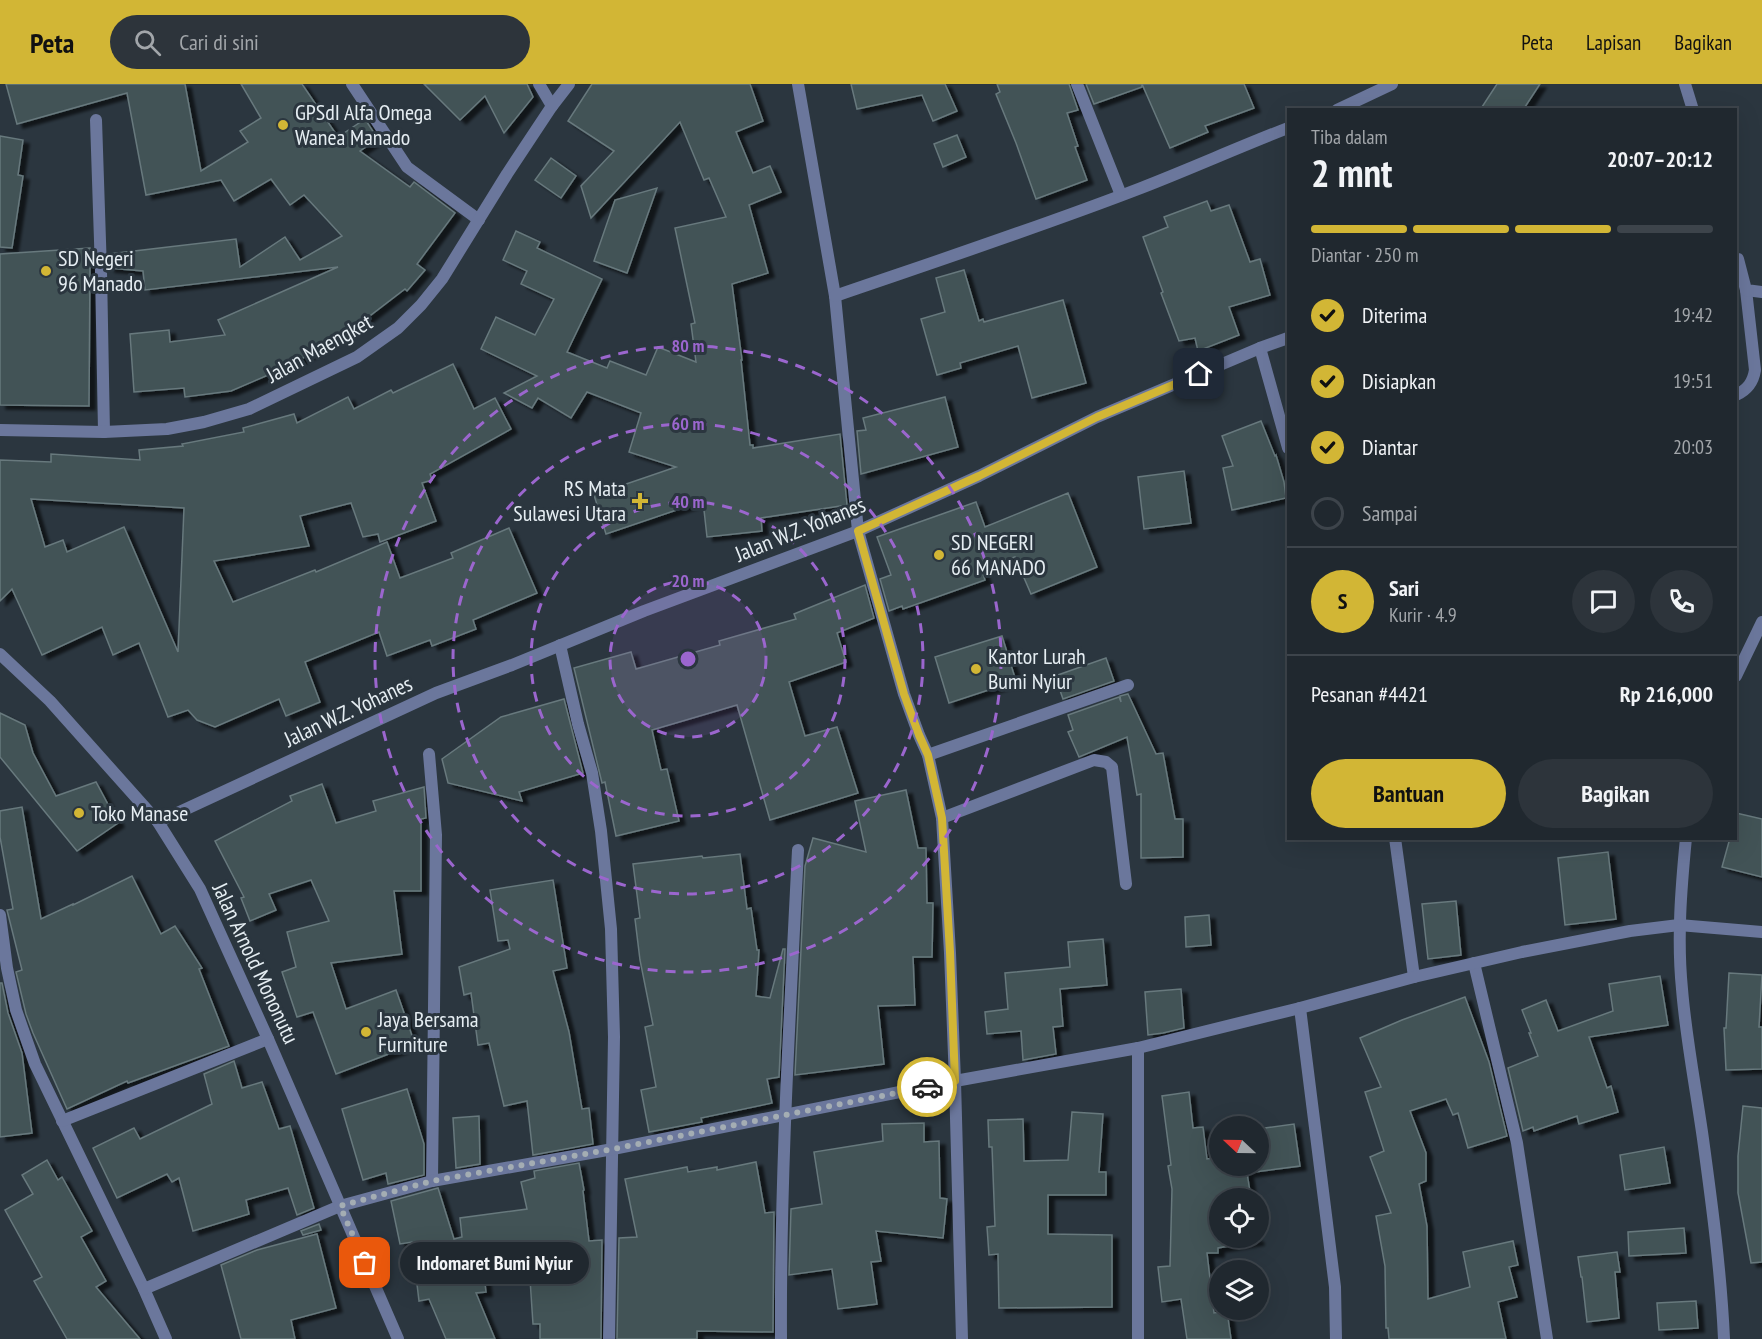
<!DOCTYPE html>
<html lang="id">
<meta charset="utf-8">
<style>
body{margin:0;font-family:"PT Sans Narrow",sans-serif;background:#2d343b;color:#f1f3f6;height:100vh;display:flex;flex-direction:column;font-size:22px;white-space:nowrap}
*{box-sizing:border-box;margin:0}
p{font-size:20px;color:#a2a6aa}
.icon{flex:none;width:33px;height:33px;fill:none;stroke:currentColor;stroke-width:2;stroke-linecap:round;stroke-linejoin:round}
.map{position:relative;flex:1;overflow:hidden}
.side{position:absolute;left:1287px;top:24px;width:450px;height:732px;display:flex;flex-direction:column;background:#20282f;border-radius:0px;box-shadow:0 6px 24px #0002,0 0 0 2px #3d444b}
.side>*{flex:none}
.needle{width:39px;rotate:292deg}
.buttons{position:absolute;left:1209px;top:1032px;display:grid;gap:12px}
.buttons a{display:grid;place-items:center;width:60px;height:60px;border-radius:50%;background:#20282f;box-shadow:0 6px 24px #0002,0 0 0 2px #3d444b;font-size:30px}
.pin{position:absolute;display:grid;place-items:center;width:51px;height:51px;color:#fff;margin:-26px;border-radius:12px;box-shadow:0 3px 9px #0006}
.courier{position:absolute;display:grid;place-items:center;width:60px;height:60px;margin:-30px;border:4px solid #d2b635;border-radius:50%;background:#fff;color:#222;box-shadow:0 2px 8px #0007}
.bubble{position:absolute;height:42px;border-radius:21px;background:#20282f;box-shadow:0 6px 24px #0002,0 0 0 2px #3d444b;font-size:20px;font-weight:700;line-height:42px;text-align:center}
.overview em{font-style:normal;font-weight:700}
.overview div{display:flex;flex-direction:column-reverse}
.overview{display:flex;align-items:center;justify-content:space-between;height:102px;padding:0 24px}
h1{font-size:39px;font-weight:700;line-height:45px}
.bar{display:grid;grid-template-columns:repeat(4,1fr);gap:9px 6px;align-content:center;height:72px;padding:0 24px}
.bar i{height:8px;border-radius:4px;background:#3d444b}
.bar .current{background:#d2b635}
.bar p{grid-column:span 4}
.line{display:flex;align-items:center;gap:15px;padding:0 24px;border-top:2px solid #3d444b}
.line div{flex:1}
.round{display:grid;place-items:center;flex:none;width:63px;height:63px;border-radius:32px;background:#2d343b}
ol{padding:0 24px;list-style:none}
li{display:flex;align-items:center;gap:18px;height:66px}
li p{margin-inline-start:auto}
li .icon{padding:6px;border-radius:50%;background:#d2b635;color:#111;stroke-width:4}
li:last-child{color:#a2a6aa}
li i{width:33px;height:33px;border:3px solid #3d444b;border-radius:50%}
.cta{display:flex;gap:12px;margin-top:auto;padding:12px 24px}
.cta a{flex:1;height:69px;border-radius:36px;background:#d2b635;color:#111;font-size:24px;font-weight:700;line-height:69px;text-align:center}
.cta a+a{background:#2d343b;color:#f1f3f6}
header{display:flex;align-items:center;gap:36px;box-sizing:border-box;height:84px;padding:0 30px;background:#d2b635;color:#111}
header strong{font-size:28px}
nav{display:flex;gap:33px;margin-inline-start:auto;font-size:21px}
.search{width:420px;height:54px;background:#2d343b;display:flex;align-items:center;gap:15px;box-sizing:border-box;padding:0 21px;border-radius:33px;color:#a2a6aa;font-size:22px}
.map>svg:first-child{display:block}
</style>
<header>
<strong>Peta</strong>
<div class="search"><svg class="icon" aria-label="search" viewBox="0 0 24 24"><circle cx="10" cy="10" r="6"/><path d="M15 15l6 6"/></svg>Cari di sini</div>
<nav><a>Peta</a><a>Lapisan</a><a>Bagikan</a></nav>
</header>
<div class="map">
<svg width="1762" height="1255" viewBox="0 0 1762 1255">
<defs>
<filter id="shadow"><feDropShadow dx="6" dy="4" stdDeviation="1.5" flood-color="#0009"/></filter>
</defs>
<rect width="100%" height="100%" fill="#2b363f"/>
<!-- building -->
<g fill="#425256" stroke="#67797d" stroke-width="1.5" fill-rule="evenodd" filter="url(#shadow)">
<path d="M6,0h179l16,87 47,-29 -8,-11 21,-13 -20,-34h61l36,53 27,-18 13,20 -18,12 50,36 4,-5 41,31 -38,51 8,6 -18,21 -2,-2 -55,42 -61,35 -58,25 -46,6 -1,-9 -50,4 -4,-58 39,-4 1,12 55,-7 -7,-15 120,-53 -193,23 -2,-19 -34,-3v-14l127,-15 4,28 45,-30 15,23 42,-24 -38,-41 -14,10 -19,-26 -37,22 -13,-21 -75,15 -19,-102 -110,31z"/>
<path d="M424,0h103l6,13 -29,36 -19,-37 -25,24z"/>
<path d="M592,0h158l13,37 -27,11 17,41 17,-7 11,26 -32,13 19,68 -36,11 10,76h-1l9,85h3v3l87,-14 7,71 -86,13 1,13 -55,6 -4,-36 -97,33 -12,-39 82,-28 -47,-15 12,-39 -54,-21 -16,26 -33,-20 -6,10 -28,-15 33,-17 -56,-27 15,-32 39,18 19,-36 -33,-15 6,-13 -24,-11 13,-29 24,11 -3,6 65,31 -35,73 40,16 3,-7 36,14 12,-28 38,15 -5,-38 4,-1 -20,-95 51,-11 -17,-39 -5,2 -24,-58 -89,96 -10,-32 33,-35 -46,-30z"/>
<path d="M851,0h94l12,27 -24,10 -11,-26 -65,14z"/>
<path d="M997,0h72l9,26 -11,3 11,33 -3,1 12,33 -51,19 -20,-56 -20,-49 4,-2z"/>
<path d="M1086,0h56v3l-48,17z"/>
<path d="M1142,0h102l10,24 -49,18 3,6 -38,16z"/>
<path d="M1497,0h43l-17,26h-43z"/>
<path d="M957,51l9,22 -23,10 -9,-23z"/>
<path d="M0,52l23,4 -5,35 5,1 -11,72 -12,-1z"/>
<path d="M551,74l25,18 -15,22 -26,-18z"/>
<path d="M657,104l-30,85 -33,-12 21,-61z"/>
<path d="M1207,117l4,10 18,-6 21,57 10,-3 10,36 -41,12 10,28 -41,16 -3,-13 -16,3 -18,-48 2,-1 -20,-55 25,-10 -4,-10z"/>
<path d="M90,164l3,18h-3l-1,140 -89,-1v-151z"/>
<path d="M964,186l15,51 4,-2 1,3 79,-22 23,83 -54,15 -14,-52 -58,17 1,5 -24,7 -16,-56 24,-7 -9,-34z"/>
<path d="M453,280l21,45 21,-11 16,31 -81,45 2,6 -10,3 14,38 -56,21 -2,-8 -15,3 -12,-34 -51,13 9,30 -95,15 19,41 82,-32 1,2 71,-30 13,36 53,-20 -2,-5 58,-25 28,65 -64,27 3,9 -44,17 -2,-6 -43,16 -8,-24 -74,30 15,40 -34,14 -7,-17 -64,28 -18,-7 -9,-10 -20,7 -29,-74 -26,12 -11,-28 -60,28 -30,-66 -12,12v-141l51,2v-8l89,6 -1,-10 44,-4 -1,-2 62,-12 -1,-4 51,-14 3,9 51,-26 6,12 37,-19 2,3zM31,415l153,9 -6,144 -54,-125 -57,25 -4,-12 -18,7z"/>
<path d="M945,313l13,50 -97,27 -4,-43 9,-1 -3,-12z"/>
<path d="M1261,337l14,35 1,-1 8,27 2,16 -54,12 -9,-42 10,-2 -11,-30z"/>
<path d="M1184,387l7,52 -47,6 -6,-52z"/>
<path d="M1068,409l29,74 -66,27 -16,-37 -34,11 4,12 -82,29 -1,-3 -13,5 -9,-32 11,-4 -14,-38 99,-35 9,25z"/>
<path d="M865,501l9,33 -37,15 9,29 -57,20 16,54 32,-9 21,66 -88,27 -33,-115 -85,25 9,40 6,-1 12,52 -63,15 -11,-54 -3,1 -28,-115 57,-16 5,17 84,-24 -1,-4 77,-22 -2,-5z"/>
<path d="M1002,552l14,45 -67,22 -14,-46z"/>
<path d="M1106,574l8,23 -51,18 -8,-23z"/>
<path d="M1128,610l28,60 7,-1 12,66h8v38l-42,1v-64l-4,1 -10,-58 -48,20 -11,-25 5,-2 -5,-15 51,-18 2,5 -1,-6z"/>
<path d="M564,615l19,74 -64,19 3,9 -74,-18 -6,-24 59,-42z"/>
<path d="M0,629l25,12 8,28 23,43 40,-14 22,41 -41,28 -77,-94z"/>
<path d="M322,700l14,39 40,-12 -3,-10 51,-14 2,31 -5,1v72h-27l8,63 -71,9 15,46 50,-19 19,54 -79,30 -23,-62 -16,5 -15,-45 14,-5 -9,-35 42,-11 -18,-41 -42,14 7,16 -26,11 -9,-23 3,-1 -29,-56 77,-40 -2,-5z"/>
<path d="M906,706l12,58h8l1,55h6l-1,54h-19l2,48 -37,1 6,58 -89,11 10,-209 8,-28 53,14 -11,-51z"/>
<path d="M22,723l19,112 32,-15v1l59,-29 29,58 14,-8 27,42 -3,1 30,77 -101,37 -1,-2 -60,28 -34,-76 -7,-19 -10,-42 6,-2 -15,-60 6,-1 -13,-72v-26z"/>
<path d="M1736,729l26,6v58l-40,-10 8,-29h6z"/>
<path d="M1608,768l8,67 -51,6 -7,-67z"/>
<path d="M740,770l7,55 4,-1 6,42h2l-3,46 14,2 13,-49h2l-6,128 -12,2 5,24 -71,15 1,4 -53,10 -8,-42 15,-3 -11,-60 8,-2 -13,-65 -5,-41 5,-1 -7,-54 69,-8 1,2z"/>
<path d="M553,796l14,88 -14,3 16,61 13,77 7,-1 4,36 -60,11 -6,-54 -23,5 -15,-63 -11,2 -7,-52 -7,2 -5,-28 51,-18 -2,-9 -10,1 -8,-51z"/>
<path d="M1456,817l5,54 -33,4 -6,-55z"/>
<path d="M1209,831l2,30 -25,2 -1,-30z"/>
<path d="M1103,855l4,46 -47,4 3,37 -10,1 3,27 -33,6 -2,-29 -34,3 -2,-22 23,-3 -3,-36 65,-6 -2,-25z"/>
<path d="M1729,889l33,2 -3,52h3v42l-36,1 -2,-42h2z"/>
<path d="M1660,892l8,49 -79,12 18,51 4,-2 7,26 -39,12 -2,-8 -43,15 -1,-4 -10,4 -15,-63 30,-12 -9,-23h2l-9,-23 24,-10 12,31 55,-20 -4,-27z"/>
<path d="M0,899h2l6,30 14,40 10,80 -32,4z"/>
<path d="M1181,905l3,39 -21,5 -15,2 -3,-43z"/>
<path d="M1465,913l24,65 18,74 -39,12 -10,-35 -5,2 -7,-16 -36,12 16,42v28l-7,3 8,42 1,73 42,-12 -7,-35 50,-11 5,24 -9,2 8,30 -19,5 8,37h-117l-1,-11h-2l-1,-62 -9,-50 15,-3 -21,-56 14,-6 -19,-59 16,-5 -21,-49 42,-18z"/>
<path d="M234,977l8,27 20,-6 17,47 11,-3 24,82 -17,7 -9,-27 -42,12 3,14 -56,17 -14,-53 -7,4 -5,-8 -50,24 -24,-50 41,-20 6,11 72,-35 -8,-30z"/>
<path d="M407,1005l17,55v31l-36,9 -2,-11 -23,7 -21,-71z"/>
<path d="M1189,1008l4,36 10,-1 4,32 13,-2v9h38v-37l36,-5 6,42 -53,7 4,25h-31v40h37l1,3 -40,7v5h-11l7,60 13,-2 4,28h-44l-6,-40 -19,3 -4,-35 12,-1 2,-77 -4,-23 3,-1 -9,-69z"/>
<path d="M1743,1022l19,2v154l-11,1 -13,-70v-37z"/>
<path d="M1072,1028l31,2 -4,58h7v23h-58v39l64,1v72l-113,1 -1,-54 -9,1 -2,-28 8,-1 -3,-79h-3l-1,-27 35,-1 1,42 44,-1z"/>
<path d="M479,1032l1,48 -24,4 -3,-50z"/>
<path d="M924,1039v19l15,-1 1,57 7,1 -4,39 -67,-7 5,30 -10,1 6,42 -39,5 -6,-40 -43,6 2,-66 31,-5 -8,-52 69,-11 -1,-17z"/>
<path d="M1664,1063l6,36 -45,7 -5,-35z"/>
<path d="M47,1076l11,20 4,-3 30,54 -11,6 25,44 -10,6 44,52h-73l-33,-58 8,-4 -37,-67 28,-16 -11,-19z"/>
<path d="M756,1078l9,51 9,-1 -1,120 -76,-1v8h-80l2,-101 18,-1 -12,-58 62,-12 1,5 29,-5v3z"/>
<path d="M579,1079l5,27 -1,1 6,50 13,-1 -1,99h-61v-15h-7l-4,-60 -4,1 -1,-12 -42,6 4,33 -10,1 19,46h-49l-17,-40 -10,2 -7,-59 -12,2 -9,-43 47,-13 16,51 8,-2 -2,-19 67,-9 -6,-27 14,-4 -1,-7z"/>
<path d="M319,1140l2,6 -18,5 -2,-4z"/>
<path d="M1684,1144l2,25 -57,3 -1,-24z"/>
<path d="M317,1150l19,74 -45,12 4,19h-54l-20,-74 36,-15z"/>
<path d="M1617,1168l3,20h-5l4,46 -32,4 -5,-45h-1l-3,-20z"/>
<path d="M1696,1217l2,27 -39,2 -2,-27z"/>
</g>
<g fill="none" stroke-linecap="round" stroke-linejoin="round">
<!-- minor -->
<g stroke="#6b779c" stroke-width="12">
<path d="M352,0l55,83 72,53"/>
<path d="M539,0l13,22"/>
<path d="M798,0l37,212 23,235 46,163 15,41 9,20 14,63 8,135 5,128 7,258"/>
<path d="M1077,0l44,111"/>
<path d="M1685,0l8,26"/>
<path d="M1337,26l55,-26"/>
<path d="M96,36l5,151 3,161"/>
<path d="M835,212c102,-35 205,-69 306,-108 49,-19 98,-41 147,-60"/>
<path d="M1260,264l28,100"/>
<path d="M1736,311c11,-5 17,-12 19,-25l-9,-80"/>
<path d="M560,561l18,79 14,49 9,58 10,98 3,108 -5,302"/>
<path d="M1736,592l26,-54"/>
<path d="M429,670l7,81 -4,346"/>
<path d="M928,671l200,-70"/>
<path d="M942,734l152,-58 12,2 6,5 14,117"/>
<path d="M1395,754l19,139"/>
<path d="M1686,754c-5,51 -9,101 -4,151 4,50 14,100 21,150 9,66 18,133 21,200"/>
<path d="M0,831l7,53 9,42 19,54 109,225 22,50"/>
<path d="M1474,879l43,180 30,196"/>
<path d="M62,1037l206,-82"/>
<path d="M144,1205l196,-83 92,-25 181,-32 342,-68 183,-33"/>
<path d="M781,1255c-1,-163 9,-326 17,-489"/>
<path d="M1138,1255v-291l162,-40"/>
<path d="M1336,1255l-1,-52 -35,-279 114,-31 108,-25 108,-21 49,-6 83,7"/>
</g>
<!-- tertiary -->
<g stroke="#6b779c" stroke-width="12">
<path d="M1736,175h2l8,31 16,2"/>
<path d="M0,346l104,2 63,-3 37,-7 45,-13 108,-52 41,-29 23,-23 21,-26 65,-105 45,-68 17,-22"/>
<path d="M0,570l50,47 108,121 42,67 68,150 130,300"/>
<path d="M158,738l278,-129 76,-28 132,-54 214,-80 121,-55 118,-59 163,-69 28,-10"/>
</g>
</g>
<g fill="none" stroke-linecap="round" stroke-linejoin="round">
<!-- done -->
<path stroke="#a4adb3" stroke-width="6" stroke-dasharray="0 10.8" d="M365,1179l-25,-57 92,-25 181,-32 314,-62"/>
<!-- route -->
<path stroke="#d2b635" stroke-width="8" d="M927,1003l28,-6 -5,-129 -8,-134 -14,-63 -9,-20 -15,-41 -46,-163 121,-55 118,-59 102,-43"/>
</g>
<!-- distance rings -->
<circle cx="688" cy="575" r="78" fill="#9b66ce" fill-opacity=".12"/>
<g fill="none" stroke="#9b66ce" stroke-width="3" stroke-dasharray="10 8">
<circle cx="688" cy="575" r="78"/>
<circle cx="688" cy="575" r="157"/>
<circle cx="688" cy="575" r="235"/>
<circle cx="688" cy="575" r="313"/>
</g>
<!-- markers -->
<g fill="#d2b635" stroke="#2b363f" stroke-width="2">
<circle cx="283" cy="41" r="6"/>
<circle cx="46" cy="187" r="6"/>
<path d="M637 408h6v6h6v6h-6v6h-6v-6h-6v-6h6z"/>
<circle cx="939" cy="471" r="6"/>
<circle cx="976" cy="585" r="6"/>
<circle cx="79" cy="729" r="6"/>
<circle cx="366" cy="948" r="6"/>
</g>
<g text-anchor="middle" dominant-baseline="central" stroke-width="6" stroke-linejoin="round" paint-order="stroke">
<!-- poi labels -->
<g font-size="22" fill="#e5edf2" stroke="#2b363f" text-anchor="start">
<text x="295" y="28">GPSdI Alfa Omega<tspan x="295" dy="25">Wanea Manado</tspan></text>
<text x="58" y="174">SD Negeri<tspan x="58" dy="25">96 Manado</tspan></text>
<text x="626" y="404" text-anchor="end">RS Mata<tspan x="626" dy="25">Sulawesi Utara</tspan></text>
<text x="951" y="458">SD NEGERI<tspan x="951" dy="25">66 MANADO</tspan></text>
<text x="988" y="572">Kantor Lurah<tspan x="988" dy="25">Bumi Nyiur</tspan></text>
<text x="91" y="729">Toko Manase</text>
<text x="378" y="935">Jaya Bersama<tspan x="378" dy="25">Furniture</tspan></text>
</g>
<!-- street labels -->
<g font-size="22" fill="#e5edf2" stroke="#2b363f">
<text transform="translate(319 264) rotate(-29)">Jalan Maengket</text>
<text transform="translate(800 445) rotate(-22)">Jalan W.Z. Yohanes</text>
<text transform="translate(348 627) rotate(-25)">Jalan W.Z. Yohanes</text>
<text transform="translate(256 879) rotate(65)">Jalan Arnold Mononutu</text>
</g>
</g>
<circle cx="688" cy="575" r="9" fill="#9b66ce" stroke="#2b363f" stroke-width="3"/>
<g font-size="18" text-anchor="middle" font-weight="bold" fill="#9b66ce" stroke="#2b363f" stroke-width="6" stroke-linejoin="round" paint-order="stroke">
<text x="688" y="268">80 m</text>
<text x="688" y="346">60 m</text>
<text x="688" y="424">40 m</text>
<text x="688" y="503">20 m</text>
</g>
</svg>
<div class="buttons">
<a><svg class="needle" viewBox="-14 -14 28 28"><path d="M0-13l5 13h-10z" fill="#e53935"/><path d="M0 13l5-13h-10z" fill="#a2a6aa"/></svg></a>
<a><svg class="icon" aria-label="locate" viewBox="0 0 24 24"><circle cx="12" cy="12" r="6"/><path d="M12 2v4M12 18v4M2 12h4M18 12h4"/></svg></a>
<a><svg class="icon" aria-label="layers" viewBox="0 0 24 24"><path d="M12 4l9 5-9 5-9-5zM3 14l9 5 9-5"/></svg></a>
</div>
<div class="pin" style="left:365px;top:1179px;background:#ea580c"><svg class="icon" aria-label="bag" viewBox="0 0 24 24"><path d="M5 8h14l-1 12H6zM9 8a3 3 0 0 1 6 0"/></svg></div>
<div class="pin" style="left:1199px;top:290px;background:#1f2937"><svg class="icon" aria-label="home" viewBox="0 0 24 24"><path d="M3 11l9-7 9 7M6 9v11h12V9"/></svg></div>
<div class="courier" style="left:927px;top:1003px"><svg class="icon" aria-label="car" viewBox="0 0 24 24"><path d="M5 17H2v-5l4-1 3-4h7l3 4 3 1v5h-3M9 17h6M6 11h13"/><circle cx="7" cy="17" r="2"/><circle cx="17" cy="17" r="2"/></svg></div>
<div class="bubble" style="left:400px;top:1158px;width:189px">Indomaret Bumi Nyiur</div>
<section class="side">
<div class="overview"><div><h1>2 mnt</h1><p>Tiba dalam</p></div><em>20:07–20:12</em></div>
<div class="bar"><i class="current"></i><i class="current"></i><i class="current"></i><i></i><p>Diantar · 250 m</p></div>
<ol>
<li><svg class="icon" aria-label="check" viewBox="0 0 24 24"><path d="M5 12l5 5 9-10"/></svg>Diterima<p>19:42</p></li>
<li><svg class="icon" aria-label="check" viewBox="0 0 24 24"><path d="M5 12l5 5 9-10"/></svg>Disiapkan<p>19:51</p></li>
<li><svg class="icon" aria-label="check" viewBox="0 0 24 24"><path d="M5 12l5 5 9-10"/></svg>Diantar<p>20:03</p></li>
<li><i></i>Sampai</li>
</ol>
<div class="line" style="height:108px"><b class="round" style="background:#d2b635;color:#111">S</b><div><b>Sari</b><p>Kurir · 4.9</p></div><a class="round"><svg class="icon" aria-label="chat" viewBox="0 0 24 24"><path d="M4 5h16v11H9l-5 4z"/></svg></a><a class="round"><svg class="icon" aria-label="phone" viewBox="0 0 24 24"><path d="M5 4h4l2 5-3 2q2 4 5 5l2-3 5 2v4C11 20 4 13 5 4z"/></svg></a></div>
<div class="line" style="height:78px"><div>Pesanan #4421</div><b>Rp 216,000</b></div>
<div class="cta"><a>Bantuan</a><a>Bagikan</a></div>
</section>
</div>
